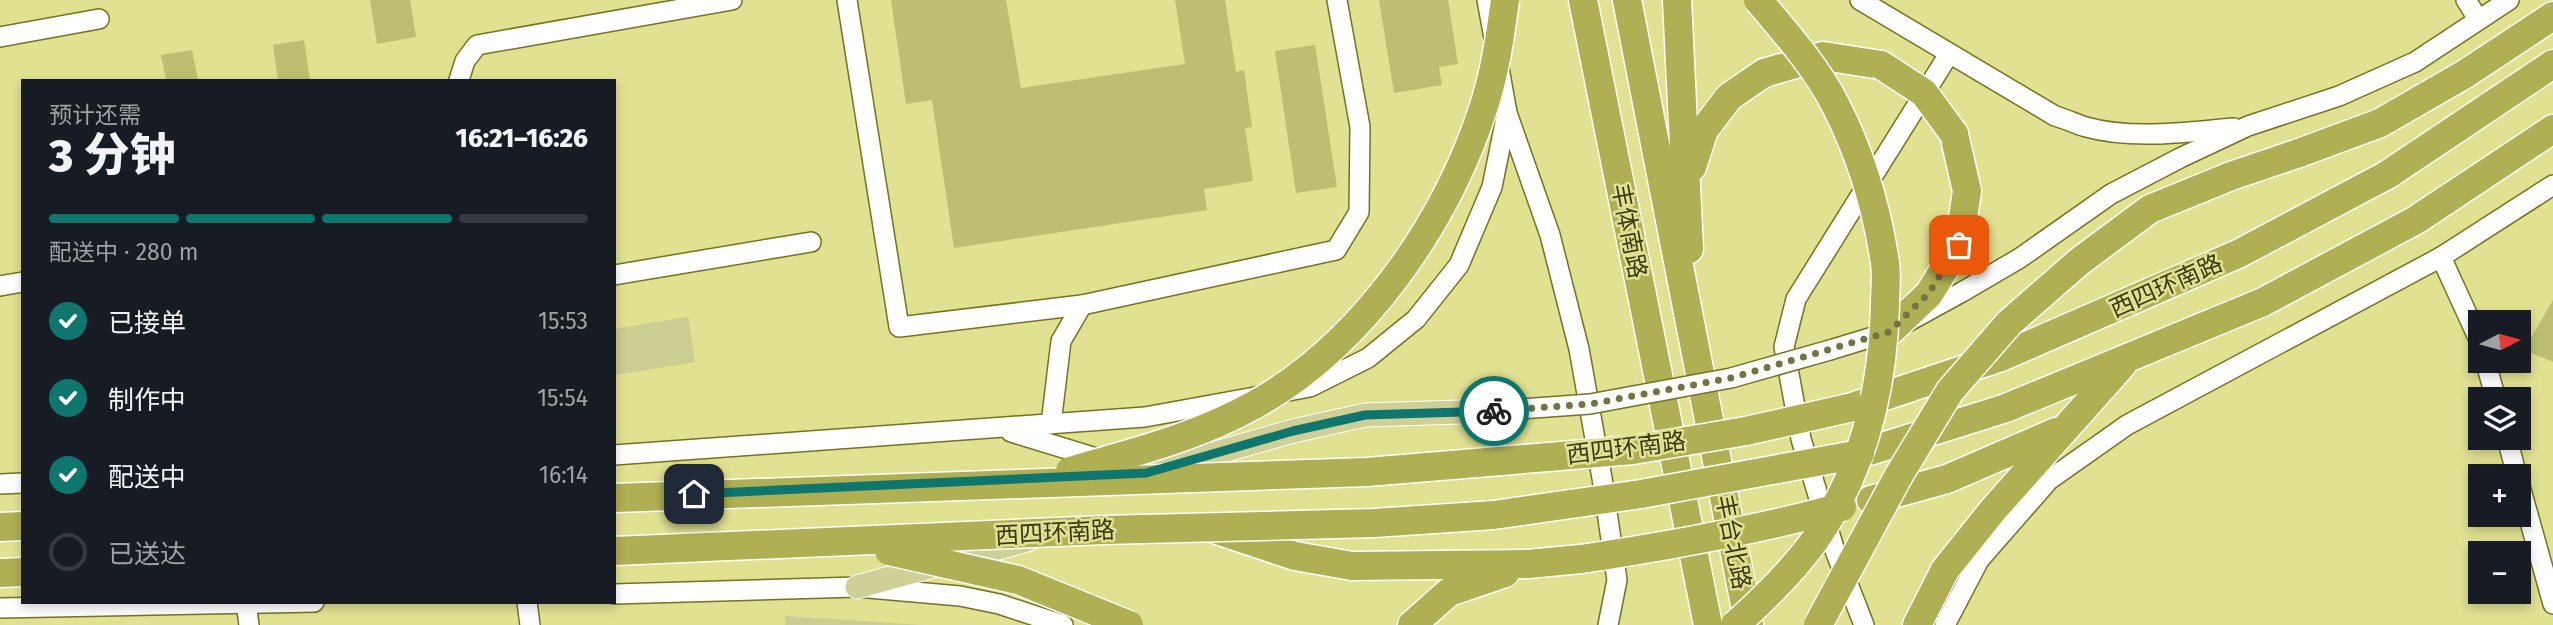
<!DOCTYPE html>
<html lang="zh">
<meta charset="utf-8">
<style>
body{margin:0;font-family:"Fira Sans","Noto Sans SC",sans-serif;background:#20242c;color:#f1f3f6;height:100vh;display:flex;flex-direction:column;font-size:26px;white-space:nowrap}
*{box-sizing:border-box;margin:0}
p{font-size:23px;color:#9ea1a6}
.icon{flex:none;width:38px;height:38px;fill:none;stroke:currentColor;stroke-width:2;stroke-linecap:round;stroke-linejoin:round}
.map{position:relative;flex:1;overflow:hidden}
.sheet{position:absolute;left:21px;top:79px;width:595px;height:525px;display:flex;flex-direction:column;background:#171b24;border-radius:0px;box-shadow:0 4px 10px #0003}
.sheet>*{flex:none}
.needle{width:46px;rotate:84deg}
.controls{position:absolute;left:2468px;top:310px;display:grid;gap:14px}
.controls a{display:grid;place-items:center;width:63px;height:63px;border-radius:0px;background:#171b24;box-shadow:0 4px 10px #0003;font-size:35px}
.pin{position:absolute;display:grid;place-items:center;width:60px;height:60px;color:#fff;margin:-30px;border-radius:14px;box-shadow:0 4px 10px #0006}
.courier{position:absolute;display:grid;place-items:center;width:70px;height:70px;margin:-35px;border:5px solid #0f766e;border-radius:50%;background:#fff;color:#222;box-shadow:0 2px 9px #0007}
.head em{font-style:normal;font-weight:800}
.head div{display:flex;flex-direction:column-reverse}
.head{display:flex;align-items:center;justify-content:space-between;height:119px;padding:0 28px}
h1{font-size:46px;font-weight:800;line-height:52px}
.bar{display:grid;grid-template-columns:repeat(4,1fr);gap:10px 7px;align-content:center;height:84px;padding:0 28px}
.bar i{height:9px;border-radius:5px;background:#363941}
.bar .active{background:#0f766e}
.bar p{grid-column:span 4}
ol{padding:0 28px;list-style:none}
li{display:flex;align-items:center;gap:21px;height:77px}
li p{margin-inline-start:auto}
li .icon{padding:7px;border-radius:50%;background:#0f766e;color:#fff;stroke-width:4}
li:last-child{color:#9ea1a6}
li i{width:38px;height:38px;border:4px solid #363941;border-radius:50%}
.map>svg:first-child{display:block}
</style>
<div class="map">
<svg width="2553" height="625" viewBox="0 0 2553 625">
<rect width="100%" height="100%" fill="#e0e191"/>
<!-- green -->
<g fill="#cccd90">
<path d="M688,317l7,45 -80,13 -1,-46z"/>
<path d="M785,616l137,9h-137z"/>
</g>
<!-- building -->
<g fill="#bdbe6f">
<path d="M370,0h40l6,37 -39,7z"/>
<path d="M891,0h115l15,88 164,-24 -10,-64h50l11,72 8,-2 8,57 -7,1 8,53 -49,8 3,21 -253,38 -22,-148 -26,4z"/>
<path d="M1379,0h69l10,64 -19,3 3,18 -48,8z"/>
<path d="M304,40l6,40h-32l-5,-35z"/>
<path d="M1315,45l22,142 -41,6 -21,-142z"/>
<path d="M192,50l6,30h-32l-5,-25z"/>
<path d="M2553,300v62l-29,-12z"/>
</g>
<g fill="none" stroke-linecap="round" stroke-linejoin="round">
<!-- minor casing -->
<g stroke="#737321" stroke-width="22">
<g id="minor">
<path d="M847,0l52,327 183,-22"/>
<path d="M1487,0l7,38"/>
<path d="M1860,0l195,116c11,3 21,8 31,11 47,13 100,5 148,1"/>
<path d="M2466,0l12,19"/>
<path d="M0,37l99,-18"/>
<path d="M1499,68l8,45 43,122 29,114 23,129 15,102 -9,45"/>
<path d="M459,80l6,-19 12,-16 255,-45"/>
<path d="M2441,257l39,85"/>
<path d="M614,275l197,-33"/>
<path d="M0,286l23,-4"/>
<path d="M1830,350l59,-18 73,-40 58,-34 91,-64 69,-36 68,-32 91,-30 76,-34 94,-62"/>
<path d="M2485,360l11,39"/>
<path d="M1051,424l10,-83 21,-36 254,-55 23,-38 1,-85 -23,-127"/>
<path d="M1011,432l95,29"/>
<path d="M2507,438l10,38"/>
<path d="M614,455l531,-38 165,-30 58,-29 48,-39 43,-54 33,-78 15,-74"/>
<path d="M2518,479l35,125"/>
<path d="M0,484l23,-1"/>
<path d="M614,594l243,-7 103,9 39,8 64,21"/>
<path d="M527,602l3,23"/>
<path d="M246,603l3,22"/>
<path d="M0,608l314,-6"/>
<path d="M1864,625l-30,-77 -33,-109 -17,-92 12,-48 153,-245"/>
<path d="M1945,625l34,-65 70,-80 78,-55 314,-168 112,-72"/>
</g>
</g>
<!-- major casing -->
<g stroke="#fff" stroke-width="25">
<g id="major">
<path d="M1146,473l147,-42 72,-16 127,-4"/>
<path d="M857,587l170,-47"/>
</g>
</g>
<!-- highway casing -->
<g stroke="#fff" stroke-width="31">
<g id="highway">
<path d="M1583,0l125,625"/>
<path d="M1627,0l122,625"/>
<path d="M1677,0l12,249"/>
<path d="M2299,153l81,-30 85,-49 88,-58"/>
<path d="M1692,167l12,-37 25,-33 35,-24 59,-17 58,9"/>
<path d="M1889,332l40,-38 30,-49 8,-54 -13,-57"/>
<path d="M1855,406l146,-49 237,-103 149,-79 166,-111"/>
<path d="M1860,454l146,-46 257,-106 153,-82 137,-91"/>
<path d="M1871,500l76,-21 109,-47"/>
<path d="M0,527l23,-1"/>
<path d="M1217,530l78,26 57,10 176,-2 53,-5"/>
<path d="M0,573l23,-1"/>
<path d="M1412,625l37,-33 56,-19"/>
<path d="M1917,625l28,-55 48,-60 129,-145"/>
</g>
</g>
<!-- minor -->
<use href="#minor" stroke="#fff" stroke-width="19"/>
<!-- major -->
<use href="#major" stroke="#cfcf98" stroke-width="23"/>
<!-- highway -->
<use href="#highway" stroke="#afaf53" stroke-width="28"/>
<!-- minor-bridge casing -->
<g stroke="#737321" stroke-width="22" stroke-linecap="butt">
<path id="minor-bridge" d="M1492,411l98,-7 141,-26 99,-28"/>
</g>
<!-- highway-bridge casing -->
<g stroke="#fff" stroke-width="31" stroke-linecap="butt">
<g id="highway-bridge">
<path d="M1881,65l43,28 30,41"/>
<path d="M1070,471c62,-18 127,-34 184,-66 108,-60 191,-180 229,-296 12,-36 17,-72 22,-109"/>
<path d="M614,498l753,-26 266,-22 113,-19 107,-24"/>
<path d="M614,551l490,-21 270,-7 120,-8 147,-21 219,-40"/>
<path d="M889,551l129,29 111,45"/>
<path d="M1581,559c88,-13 175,-29 261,-52"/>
<path d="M1735,625c29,-26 57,-53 80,-85 48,-69 68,-151 70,-235 0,-14 2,-29 0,-42 -8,-54 -24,-108 -49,-157 -19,-38 -50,-73 -78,-106"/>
<path d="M1818,625l81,-150 51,-84 59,-68 71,-62 70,-52 81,-33 68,-23"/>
</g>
</g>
<!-- minor-bridge -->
<use href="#minor-bridge" stroke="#fff" stroke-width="19"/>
<!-- highway-bridge -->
<use href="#highway-bridge" stroke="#afaf53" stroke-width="28"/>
</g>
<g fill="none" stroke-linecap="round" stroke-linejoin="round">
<!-- done -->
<path stroke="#737442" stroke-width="7" stroke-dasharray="0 12.6" d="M1494,411l96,-7 141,-26 158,-46 40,-39 30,-48"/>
<!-- route -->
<path stroke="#0f766e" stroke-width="9" d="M694,494l452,-21 147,-42 72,-16 129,-4"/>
</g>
<g text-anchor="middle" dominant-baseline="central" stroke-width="5" stroke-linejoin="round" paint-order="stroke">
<!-- street labels -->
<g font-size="24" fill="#393918" stroke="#e0e191">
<text transform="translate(1629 231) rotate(79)">丰体南路</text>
<text transform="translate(2166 286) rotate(-24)">西四环南路</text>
<text transform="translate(1626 448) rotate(-7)">西四环南路</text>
<text transform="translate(1055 533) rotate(-3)">西四环南路</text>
<text transform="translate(1733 542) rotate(79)">丰台北路</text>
</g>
</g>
</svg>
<div class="controls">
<a><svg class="needle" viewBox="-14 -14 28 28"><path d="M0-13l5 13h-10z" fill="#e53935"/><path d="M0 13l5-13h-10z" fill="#9ea1a6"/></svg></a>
<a><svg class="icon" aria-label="layers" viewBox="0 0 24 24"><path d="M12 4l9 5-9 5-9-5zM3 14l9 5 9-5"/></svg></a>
<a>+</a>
<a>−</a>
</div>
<div class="pin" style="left:1959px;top:245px;background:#ea580c"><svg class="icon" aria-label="bag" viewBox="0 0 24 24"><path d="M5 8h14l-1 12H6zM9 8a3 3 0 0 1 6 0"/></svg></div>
<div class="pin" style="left:694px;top:494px;background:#1f2937"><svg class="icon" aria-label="home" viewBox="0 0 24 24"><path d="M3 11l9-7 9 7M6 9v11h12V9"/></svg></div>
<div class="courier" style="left:1494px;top:411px"><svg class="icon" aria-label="bike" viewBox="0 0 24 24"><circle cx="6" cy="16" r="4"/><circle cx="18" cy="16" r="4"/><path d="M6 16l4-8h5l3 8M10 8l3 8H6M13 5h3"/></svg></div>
<section class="sheet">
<div class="head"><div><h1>3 分钟</h1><p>预计还需</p></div><em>16:21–16:26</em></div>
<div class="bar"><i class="active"></i><i class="active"></i><i class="active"></i><i></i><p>配送中 · 280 m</p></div>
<ol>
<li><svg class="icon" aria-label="check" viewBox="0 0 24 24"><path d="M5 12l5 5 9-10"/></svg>已接单<p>15:53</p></li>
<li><svg class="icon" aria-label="check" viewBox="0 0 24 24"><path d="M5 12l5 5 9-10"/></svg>制作中<p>15:54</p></li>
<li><svg class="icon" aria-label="check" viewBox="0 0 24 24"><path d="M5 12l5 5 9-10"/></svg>配送中<p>16:14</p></li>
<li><i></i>已送达</li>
</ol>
</section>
</div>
